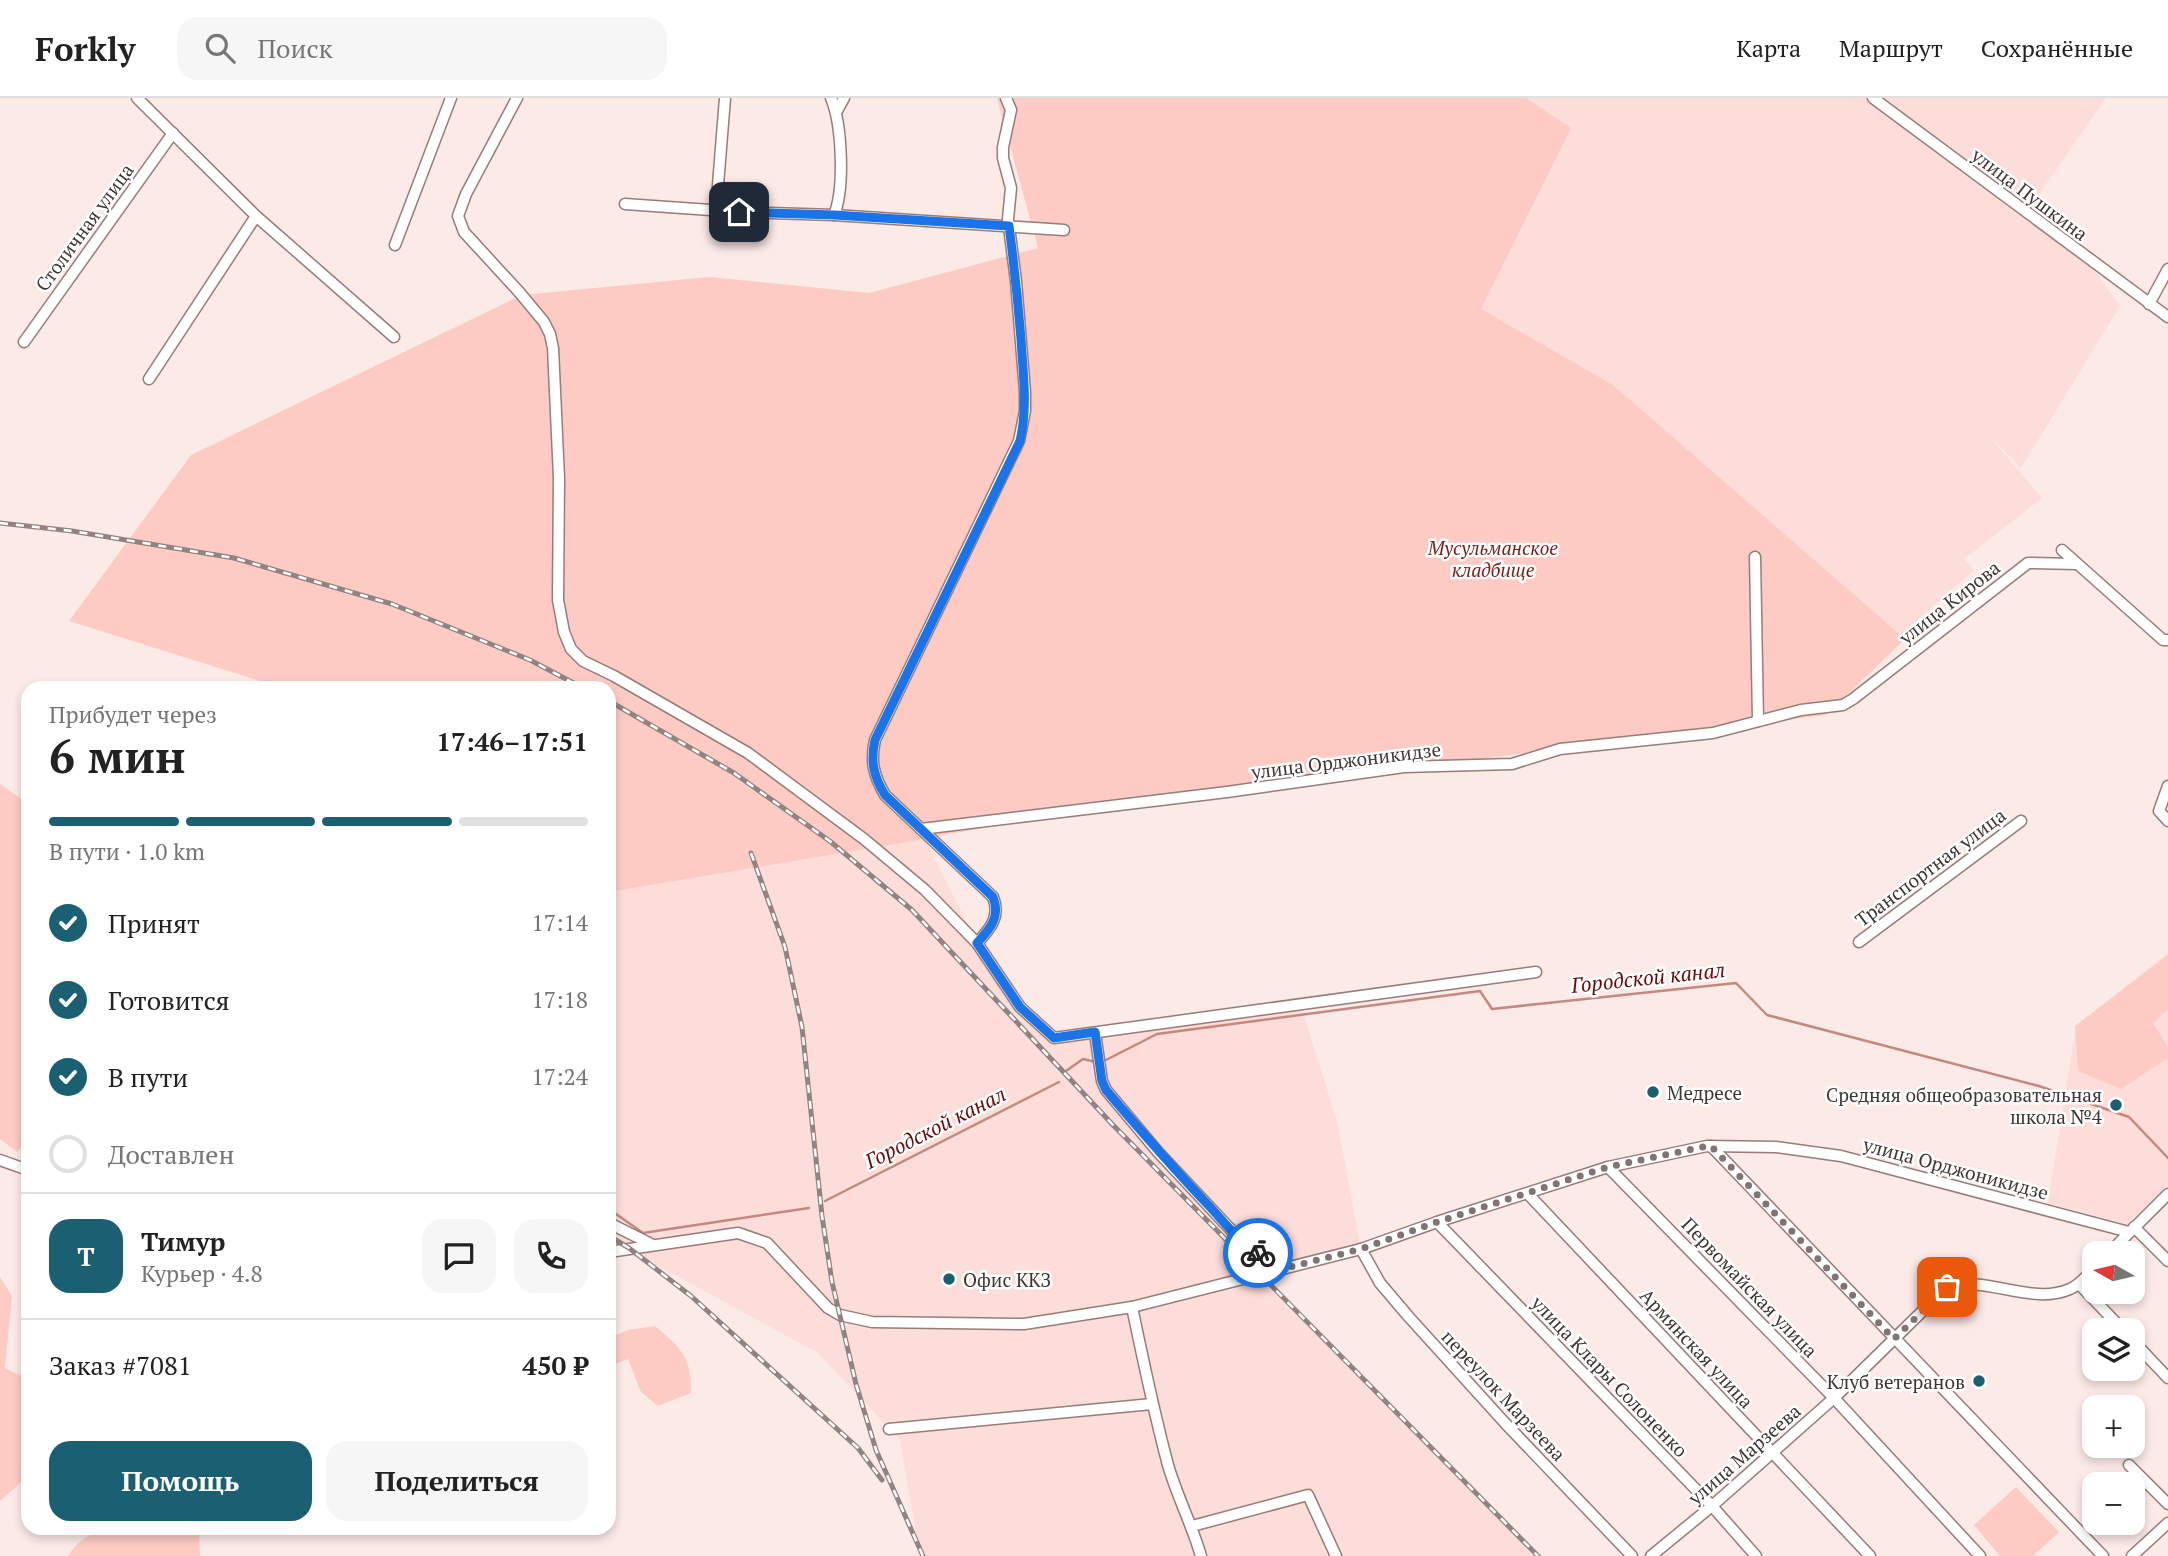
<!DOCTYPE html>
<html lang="ru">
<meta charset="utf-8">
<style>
body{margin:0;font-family:"PT Serif",serif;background:#f6f6f6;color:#222;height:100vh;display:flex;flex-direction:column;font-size:26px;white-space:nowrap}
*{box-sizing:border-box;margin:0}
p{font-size:23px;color:#767676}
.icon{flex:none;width:38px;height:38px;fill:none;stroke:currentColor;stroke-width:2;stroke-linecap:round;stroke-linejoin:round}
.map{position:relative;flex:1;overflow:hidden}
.details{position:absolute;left:21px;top:583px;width:595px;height:854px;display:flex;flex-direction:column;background:#fff;border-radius:21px;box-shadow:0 4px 10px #0003}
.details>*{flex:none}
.needle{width:46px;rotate:278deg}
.controls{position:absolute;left:2082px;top:1143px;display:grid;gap:14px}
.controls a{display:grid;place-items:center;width:63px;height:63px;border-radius:14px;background:#fff;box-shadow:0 4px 10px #0003;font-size:35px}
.pin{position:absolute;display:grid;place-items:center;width:60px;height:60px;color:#fff;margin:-30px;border-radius:14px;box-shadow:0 4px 10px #0006}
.courier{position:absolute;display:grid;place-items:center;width:70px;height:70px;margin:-35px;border:5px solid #1a73e8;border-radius:50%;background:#fff;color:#222;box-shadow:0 2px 9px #0007}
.overview em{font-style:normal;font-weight:600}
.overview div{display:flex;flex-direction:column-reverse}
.overview{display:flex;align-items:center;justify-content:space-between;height:119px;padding:0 28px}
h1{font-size:46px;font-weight:600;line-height:52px}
.bar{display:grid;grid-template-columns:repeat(4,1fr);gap:10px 7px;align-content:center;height:84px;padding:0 28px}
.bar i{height:9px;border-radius:5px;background:#e0e0e0}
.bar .current{background:#1b6072}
.bar p{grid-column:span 4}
.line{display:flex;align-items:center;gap:18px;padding:0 28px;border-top:2px solid #e0e0e0}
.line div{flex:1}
.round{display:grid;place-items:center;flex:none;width:74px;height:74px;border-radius:21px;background:#f6f6f6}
ol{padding:0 28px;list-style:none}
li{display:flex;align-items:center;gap:21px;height:77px}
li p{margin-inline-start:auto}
li .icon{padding:7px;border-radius:50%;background:#1b6072;color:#fff;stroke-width:4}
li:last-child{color:#767676}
li i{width:38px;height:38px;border:4px solid #e0e0e0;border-radius:50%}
.action{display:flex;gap:14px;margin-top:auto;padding:14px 28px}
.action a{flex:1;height:80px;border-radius:21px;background:#1b6072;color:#fff;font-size:28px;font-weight:600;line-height:80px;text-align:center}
.action a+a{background:#f6f6f6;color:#222}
header{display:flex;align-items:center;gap:42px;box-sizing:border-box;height:98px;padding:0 35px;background:#fff;border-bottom:2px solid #e0e0e0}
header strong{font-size:33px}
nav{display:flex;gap:38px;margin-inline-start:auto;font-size:24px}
.search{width:490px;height:63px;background:#f6f6f6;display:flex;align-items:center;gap:18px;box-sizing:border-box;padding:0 24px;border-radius:21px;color:#767676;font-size:26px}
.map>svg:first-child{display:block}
</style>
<header>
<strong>Forkly</strong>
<div class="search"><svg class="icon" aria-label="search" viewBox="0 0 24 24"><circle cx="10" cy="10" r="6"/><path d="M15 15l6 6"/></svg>Поиск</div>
<nav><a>Карта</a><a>Маршрут</a><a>Сохранённые</a></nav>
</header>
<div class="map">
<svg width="2168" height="1458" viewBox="0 0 2168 1458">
<rect width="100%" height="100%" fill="#fceae7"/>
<!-- built -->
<g fill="#fcddd9">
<path d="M1502,0h604l-67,96 81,112 -99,162 -34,-35 55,65 -78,61 10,11 -78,69 -426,-319z"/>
<path d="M916,723l61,122 77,95 247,-32 36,115 24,128 -102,30 189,184 85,93h-613l-20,-116 -82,-87 -209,-114v-365z"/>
<path d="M2168,855v231l-40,40 -80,-21 28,-177z"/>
</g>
<!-- green -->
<g fill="#fdcbc4">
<path d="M997,0h529l45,30 -90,181 132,76 292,254 -79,76 -740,94 -185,34 -292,49v-204h-327l-213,-67 122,-166 331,-160 187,-18 160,16 169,-45z"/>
<path d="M0,686l28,20v332l-11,16 -17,-13z"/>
<path d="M2168,857v54l-15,14 15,24v11l-47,31 -43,-18 -3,-45z"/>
<path d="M0,1179l12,19 -7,72 23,11v94l-13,15 -15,13z"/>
<path d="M655,1228c26,22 37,31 36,67l-33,13 -17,-14 -13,-33 -19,7v-28l19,-8z"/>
<path d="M2016,1389l43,45 -26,24h-33l-26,-31z"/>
<path d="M125,1430h74l1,28h-132c17,-25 29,-24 57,-28z"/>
</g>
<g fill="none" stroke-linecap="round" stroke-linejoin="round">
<!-- stream -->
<g stroke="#c4887f" stroke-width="2.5">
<path d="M1106,962l51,-26 323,-43 12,18 244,-26 31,32 272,71 90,31 39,41"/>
<path d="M1066,973l17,-12 13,3"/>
<path d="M825,1103l234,-119"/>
<path d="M609,1111l34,24 166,-25"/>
</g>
<!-- minor casing -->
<g stroke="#977c78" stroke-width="13">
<g id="minor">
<path d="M137,0l119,118 138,121"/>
<path d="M517,0l-51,96 -8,22 6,16 56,61 24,29 6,12 3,14 6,130 -1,122 6,32 7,17 12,12 31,15 134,77 116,86 61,51 52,53 43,64 34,31 482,-66"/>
<path d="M831,0c11,26 14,90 3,117"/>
<path d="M1873,0l295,219"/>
<path d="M837,13l7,-13"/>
<path d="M625,106l114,8 95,3 230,15"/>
<path d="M716,112l9,-112"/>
<path d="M395,147l56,-147"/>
<path d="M2149,206l19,-35"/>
<path d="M24,244l149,-209"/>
<path d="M149,281l107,-163"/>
<path d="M2062,452l101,90h5"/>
<path d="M1755,459l3,164"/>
<path d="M2168,688l-9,25 9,10"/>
<path d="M921,731l306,-37 177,-25 108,-3 48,-15 153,-16 88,-23 42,-5 10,-6 175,-136 49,1"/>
<path d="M1859,844l162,-121"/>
<path d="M977,845c13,-14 24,-26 16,-46l-108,-102c-11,-19 -15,-33 -10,-55l144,-299 6,-30v-19l-9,-111 -8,-62 3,-31 -8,-30v-11l8,-37 -5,-12"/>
<path d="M1095,935l7,48 4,9 52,62 75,80 18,18 35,18"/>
<path d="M1711,1048l392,410"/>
<path d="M0,1062l28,10"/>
<path d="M1608,1069l226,231 146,158"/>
<path d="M1528,1096l342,362"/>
<path d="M1437,1124l275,284 44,50"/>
<path d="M609,1125l44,22"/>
<path d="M2134,1129l34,34"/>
<path d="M1361,1151l19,34 28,33 97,107 127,133"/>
<path d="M609,1154l129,-19 29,10 61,65 12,7 32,7 152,2 108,-17 229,-58 76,-27 171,-55 99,-21 69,1 65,9 288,76"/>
<path d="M2109,1155l59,-59"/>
<path d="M2079,1186l44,46"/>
<path d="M1132,1209c11,53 22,106 36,158 9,31 24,60 33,91"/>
<path d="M2133,1243l35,37"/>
<path d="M889,1331l263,-25"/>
<path d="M2129,1367l39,39"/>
<path d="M1192,1428l116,-31 28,61"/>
<path d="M1651,1458l61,-50 122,-108 113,-111c40,-12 84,19 123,2 10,-4 17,-14 25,-21"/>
<path d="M2132,1458l36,-33"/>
</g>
</g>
<!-- minor -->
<use href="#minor" stroke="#fff" stroke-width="10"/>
<!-- rail casing -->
<g stroke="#918381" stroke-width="5">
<g id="rail">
<path d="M0,425l72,8 162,27 158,46 138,56 53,28"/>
<path d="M609,603l125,72 97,69 81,68 201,215 425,431"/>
<path d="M751,755l34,94 17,80 20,189 10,66 24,102 20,66 47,106"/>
<path d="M609,1138l20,12 62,48 167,152 24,32"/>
</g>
</g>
<!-- rail -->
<use href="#rail" stroke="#fff" stroke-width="2.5" stroke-dasharray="8" stroke-linecap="butt"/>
</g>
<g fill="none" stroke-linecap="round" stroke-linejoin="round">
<!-- done -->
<path stroke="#827472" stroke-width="7" stroke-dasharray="0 12.6" d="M1258,1155l28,15 75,-19 76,-27 171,-55 99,-21h4l183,193 53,-52"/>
<!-- route -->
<path stroke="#1a73e8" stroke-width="9" d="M739,114l95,3 175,11c5,38 9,75 12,113 2,34 7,68 -1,102l-145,299c-5,22 -1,37 10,55l108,102c8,20 -3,32 -16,46l43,64 34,31 41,-6 7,49 4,9c34,40 69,80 105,118 14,15 29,35 47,45"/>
</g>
<!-- markers -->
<g fill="#1b6072" stroke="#fff" stroke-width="2.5">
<circle cx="1653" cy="994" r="7"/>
<circle cx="2116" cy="1007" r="7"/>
<circle cx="949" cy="1181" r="7"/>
<circle cx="1979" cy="1283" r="7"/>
</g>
<g text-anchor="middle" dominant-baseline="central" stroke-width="5" stroke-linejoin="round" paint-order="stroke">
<!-- street labels -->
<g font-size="19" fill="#403533" stroke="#fff">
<text transform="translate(2030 96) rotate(37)">улица Пушкина</text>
<text transform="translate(84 129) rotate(-54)">Столичная улица</text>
<text transform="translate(1949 504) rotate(-38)">улица Кирова</text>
<text transform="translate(1346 662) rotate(-7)">улица Орджоникидзе</text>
<text transform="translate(1930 769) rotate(-37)">Транспортная улица</text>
<text transform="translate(1956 1070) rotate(15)">улица Орджоникидзе</text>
<text transform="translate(1750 1189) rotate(46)">Первомайская улица</text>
<text transform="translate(1697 1250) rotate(47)">Армянская улица</text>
<text transform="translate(1610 1278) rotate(46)">улица Клары Солоненко</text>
<text transform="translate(1504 1297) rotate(47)">переулок Марзеева</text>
<text transform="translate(1744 1356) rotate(-41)">улица Марзеева</text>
</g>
<!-- park labels -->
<g font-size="19" font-style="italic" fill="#791d18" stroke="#fff">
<text x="1493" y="449">Мусульманское<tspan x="1493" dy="22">кладбище</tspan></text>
</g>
<!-- poi labels -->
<g font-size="19" fill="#403533" stroke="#fff" text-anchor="start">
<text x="1667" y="994">Медресе</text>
<text x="2102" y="996" text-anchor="end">Средняя общеобразовательная<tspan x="2102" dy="22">школа №4</tspan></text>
<text x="963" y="1181">Офис ККЗ</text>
<text x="1965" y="1283" text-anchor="end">Клуб ветеранов</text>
</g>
<!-- water labels -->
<g font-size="21" font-style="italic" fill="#690909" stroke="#fff">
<text transform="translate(1648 879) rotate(-6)">Городской канал</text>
<text transform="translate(935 1029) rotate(-27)">Городской канал</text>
</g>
</g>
</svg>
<div class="controls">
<a><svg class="needle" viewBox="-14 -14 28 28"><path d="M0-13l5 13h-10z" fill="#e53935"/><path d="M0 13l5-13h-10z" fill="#767676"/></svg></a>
<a><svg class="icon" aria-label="layers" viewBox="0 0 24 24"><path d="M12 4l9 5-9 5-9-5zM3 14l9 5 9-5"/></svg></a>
<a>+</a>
<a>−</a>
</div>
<div class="pin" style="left:1947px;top:1189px;background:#ea580c"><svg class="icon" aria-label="bag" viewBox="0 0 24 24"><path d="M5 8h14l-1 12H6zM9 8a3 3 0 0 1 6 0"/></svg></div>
<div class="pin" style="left:739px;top:114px;background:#1f2937"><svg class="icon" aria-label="home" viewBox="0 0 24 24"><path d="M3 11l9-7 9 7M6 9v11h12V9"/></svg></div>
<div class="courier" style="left:1258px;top:1155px"><svg class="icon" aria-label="bike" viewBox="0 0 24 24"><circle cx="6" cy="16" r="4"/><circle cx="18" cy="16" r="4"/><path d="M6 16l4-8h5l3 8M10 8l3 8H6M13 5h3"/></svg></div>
<section class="details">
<div class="overview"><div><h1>6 мин</h1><p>Прибудет через</p></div><em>17:46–17:51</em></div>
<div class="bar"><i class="current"></i><i class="current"></i><i class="current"></i><i></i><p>В пути · 1.0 km</p></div>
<ol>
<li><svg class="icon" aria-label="check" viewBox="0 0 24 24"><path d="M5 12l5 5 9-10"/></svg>Принят<p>17:14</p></li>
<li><svg class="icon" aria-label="check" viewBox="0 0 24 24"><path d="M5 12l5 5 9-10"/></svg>Готовится<p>17:18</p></li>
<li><svg class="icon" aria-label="check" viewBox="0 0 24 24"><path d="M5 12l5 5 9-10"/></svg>В пути<p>17:24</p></li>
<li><i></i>Доставлен</li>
</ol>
<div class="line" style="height:126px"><b class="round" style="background:#1b6072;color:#fff">Т</b><div><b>Тимур</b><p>Курьер · 4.8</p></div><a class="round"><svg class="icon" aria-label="chat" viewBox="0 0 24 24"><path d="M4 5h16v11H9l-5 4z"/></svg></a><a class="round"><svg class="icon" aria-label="phone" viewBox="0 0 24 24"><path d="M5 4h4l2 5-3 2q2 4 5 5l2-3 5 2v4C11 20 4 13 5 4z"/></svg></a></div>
<div class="line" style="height:91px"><div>Заказ #7081</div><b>450 ₽</b></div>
<div class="action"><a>Помощь</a><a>Поделиться</a></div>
</section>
</div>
